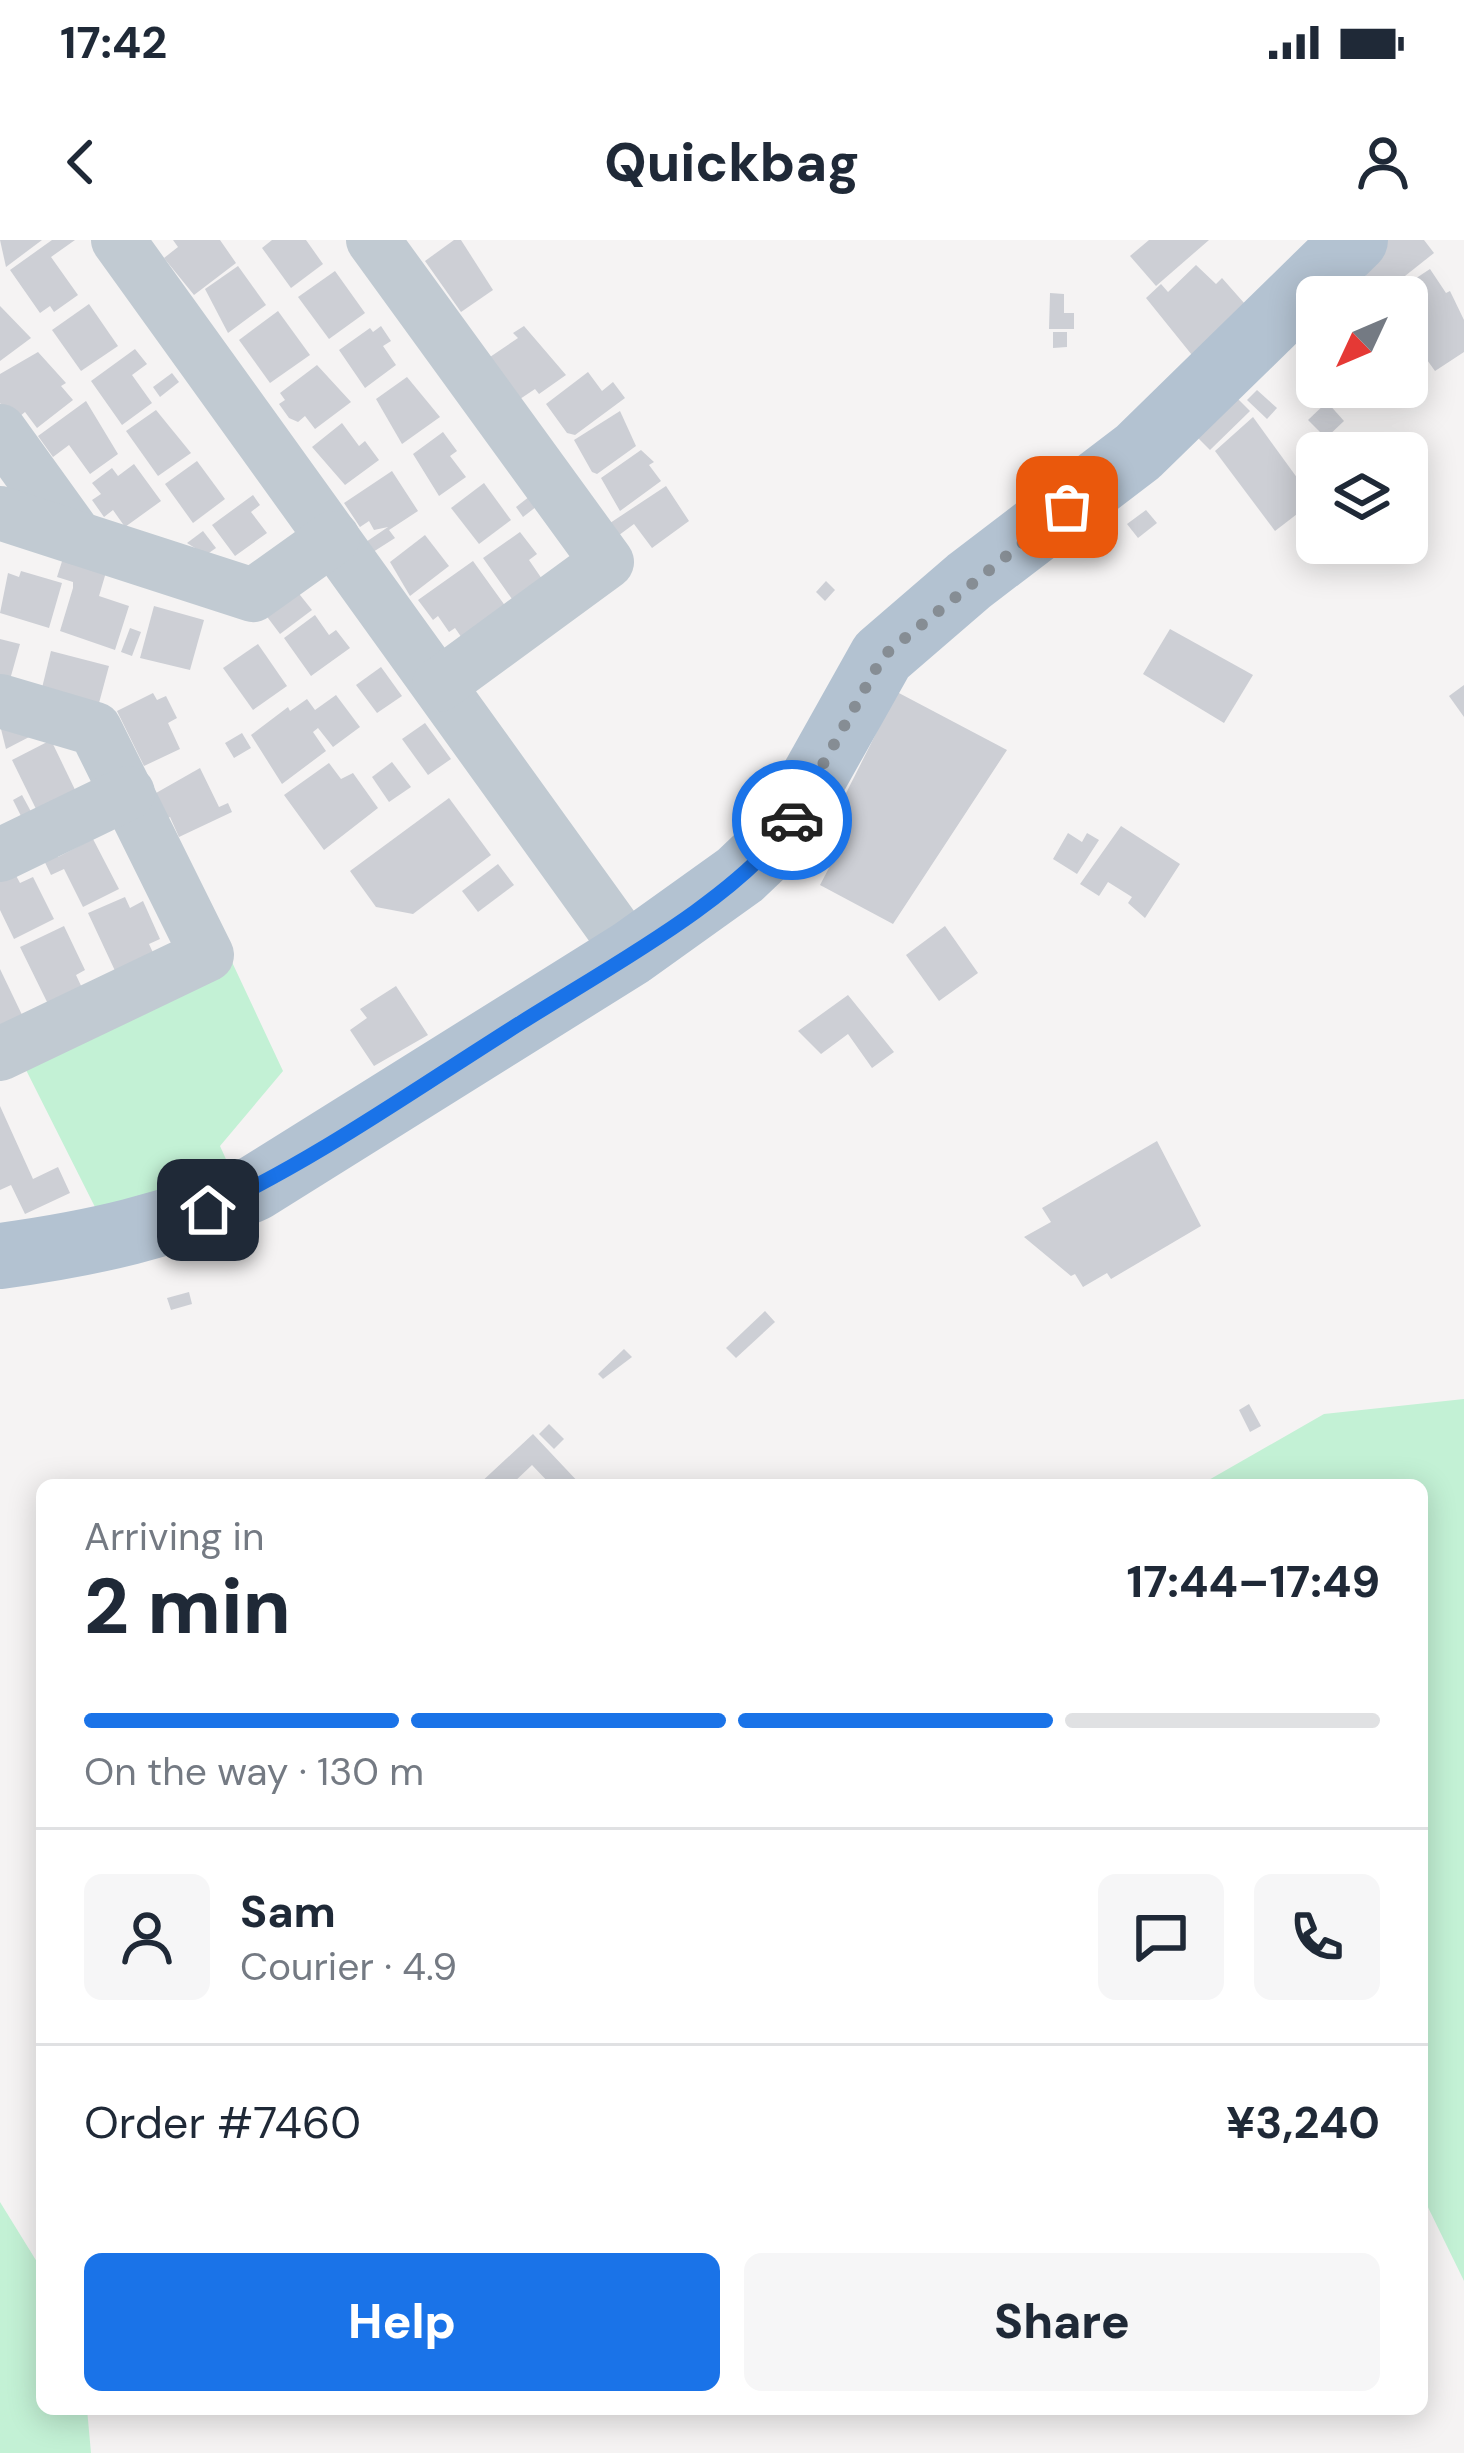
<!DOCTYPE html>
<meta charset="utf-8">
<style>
body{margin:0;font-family:"DM Sans",sans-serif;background:#f6f6f7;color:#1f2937;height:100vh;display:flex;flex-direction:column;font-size:45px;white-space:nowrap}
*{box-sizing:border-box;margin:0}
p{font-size:39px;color:#747a83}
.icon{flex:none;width:66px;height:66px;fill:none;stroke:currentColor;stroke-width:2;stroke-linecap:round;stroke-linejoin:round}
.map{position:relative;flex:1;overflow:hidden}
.drawer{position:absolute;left:36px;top:1239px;width:1392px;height:936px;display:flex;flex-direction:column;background:#fff;border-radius:18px;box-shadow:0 6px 30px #0003}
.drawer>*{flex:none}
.needle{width:78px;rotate:226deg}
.controls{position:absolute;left:1296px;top:36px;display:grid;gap:24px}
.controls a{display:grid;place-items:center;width:132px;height:132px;border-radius:18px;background:#fff;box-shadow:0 6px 30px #0003;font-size:60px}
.pin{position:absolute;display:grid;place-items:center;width:102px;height:102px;color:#fff;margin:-51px;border-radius:24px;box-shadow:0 6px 18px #0006}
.courier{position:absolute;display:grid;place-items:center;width:120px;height:120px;margin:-60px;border:9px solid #1a73e8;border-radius:50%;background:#fff;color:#222;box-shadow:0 3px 15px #0007}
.summary em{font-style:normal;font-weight:800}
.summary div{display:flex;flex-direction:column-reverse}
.summary{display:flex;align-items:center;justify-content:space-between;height:204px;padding:0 48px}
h1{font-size:78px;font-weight:800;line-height:90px}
.bar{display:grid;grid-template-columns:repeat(4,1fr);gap:18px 12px;align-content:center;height:144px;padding:0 48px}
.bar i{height:15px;border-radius:9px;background:#e0e1e3}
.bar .active{background:#1a73e8}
.bar p{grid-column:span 4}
.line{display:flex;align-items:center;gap:30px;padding:0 48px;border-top:3px solid #e0e1e3}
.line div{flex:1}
.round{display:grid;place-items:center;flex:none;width:126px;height:126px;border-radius:18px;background:#f6f6f7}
.cta{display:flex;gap:24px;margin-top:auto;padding:24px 48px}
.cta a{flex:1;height:138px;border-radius:18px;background:#1a73e8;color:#fff;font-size:48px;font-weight:800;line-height:138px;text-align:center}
.cta a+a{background:#f6f6f7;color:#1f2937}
.status{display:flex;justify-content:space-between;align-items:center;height:84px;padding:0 60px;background:#fff;direction:ltr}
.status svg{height:33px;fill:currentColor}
header{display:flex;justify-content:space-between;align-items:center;height:156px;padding:0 48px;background:#fff;font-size:54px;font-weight:800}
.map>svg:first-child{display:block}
</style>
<div class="status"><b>17:42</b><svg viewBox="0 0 49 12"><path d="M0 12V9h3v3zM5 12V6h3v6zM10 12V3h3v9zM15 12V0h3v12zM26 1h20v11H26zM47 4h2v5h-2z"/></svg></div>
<header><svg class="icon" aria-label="back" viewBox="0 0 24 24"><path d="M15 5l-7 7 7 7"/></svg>Quickbag<svg class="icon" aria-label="person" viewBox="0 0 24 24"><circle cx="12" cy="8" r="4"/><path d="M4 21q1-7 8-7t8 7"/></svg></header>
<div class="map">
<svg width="1464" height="2213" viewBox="0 0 1464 2213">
<rect width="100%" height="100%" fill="#f5f3f3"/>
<!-- green -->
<g fill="#c3f1d5">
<path d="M231,720l52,111 -63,75 10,22 -132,45 -76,-151z"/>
<path d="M1464,1159v882l-42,-86v-710h-222l124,-71z"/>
<path d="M0,1962l42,68v139h45l4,44h-91z"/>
</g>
<!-- building -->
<g fill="#cdcfd5">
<path d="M0,0h42l-36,27z"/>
<path d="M52,0h23l-24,17 27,38 -24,17 -4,-6 -10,7 -30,-43z"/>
<path d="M173,0h47l16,23 -42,32 -30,-37 14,-11z"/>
<path d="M272,0h34l17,24 -32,24 -29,-40z"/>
<path d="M454,0h7l32,50 -32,22 -36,-51z"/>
<path d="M1149,0h60l-53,46 -26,-30z"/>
<path d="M1384,0h40l10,13 -53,42 -23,-29z"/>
<path d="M1196,25l20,19 6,-6 30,34 -56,48 -50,-62 15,-14 7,8z"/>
<path d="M238,26l28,39 -38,28 -23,-44z"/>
<path d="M1430,29l16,24 4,-2 14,29v32l-29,19 -28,-39v-35l-15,-3z"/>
<path d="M335,31l30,42 -36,26 -31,-42z"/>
<path d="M1050,53l14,1v19h10v16h-25z"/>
<path d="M89,64l29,42 -37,25 -29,-41z"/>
<path d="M0,66l31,32 -31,23z"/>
<path d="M278,71l32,44 -40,28 -31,-43z"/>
<path d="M381,86l10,15 -8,5 13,19 -31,23 -26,-38 31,-22 3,4z"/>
<path d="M524,86l42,49 -27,19 -4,-5 -15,10 -30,-42 28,-19 -5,-5z"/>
<path d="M1053,92h14v15l-14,1z"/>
<path d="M135,109l12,15 -15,11 20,28 -30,22 -31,-44z"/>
<path d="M38,112l28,31 -5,3 12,14 -36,28 -12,-16 -11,9 -14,-18v-29z"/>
<path d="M317,125l34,37 -36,27 -10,-13 -7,6 -9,-4 -10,-14 6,-4 -5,-7z"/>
<path d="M588,132l14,19 11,-9 12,16 -50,37 -8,-2 -21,-29z"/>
<path d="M172,133l7,9 -19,15 -7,-10z"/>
<path d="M407,137l33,40 -38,27 -26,-45z"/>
<path d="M1257,150l20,18 -10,11 -20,-19z"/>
<path d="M1232,153l18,18 -40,39 -18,-18z"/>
<path d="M86,161l32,53 -28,20 -21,-29 -16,12 -15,-21z"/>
<path d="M1327,162l17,19 -18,17 -18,-18z"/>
<path d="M156,170l35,43 -33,23 -32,-45z"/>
<path d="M620,171l16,35 -39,28 -5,-2 -18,-32z"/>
<path d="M1253,177l61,84 -39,30 -60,-80z"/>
<path d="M342,183l17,23 6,-5 14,19 -34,25 -33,-38z"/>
<path d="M443,192l14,19 -7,5 16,21 -27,19 -26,-42z"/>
<path d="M641,210l13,12 -5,3 12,16 -41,30 -19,-33z"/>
<path d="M197,221l28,38 -32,24 -28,-39z"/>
<path d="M134,224l27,37 -36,26 -12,-17 -9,7 -12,-17 9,-6 -9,-11 20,-15 6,8z"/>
<path d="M392,231l26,40 -29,19 6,8 -22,14 -7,-10 22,-15 -14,3 -5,-9 -9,6 -16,-24z"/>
<path d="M484,243l27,37 -32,24 -28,-36z"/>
<path d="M666,246l23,35 -37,27 -18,-24 -23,17 -10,-12z"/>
<path d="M534,253l7,10 -18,14 -7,-10z"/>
<path d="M253,255l7,10 -9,7 16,21 -32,23 -23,-31z"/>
<path d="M1146,270l11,13 -19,15 -11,-14z"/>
<path d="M203,291l13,17 -10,7 -19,-12z"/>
<path d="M520,292l17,22 -8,6 13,19 -30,20 -29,-41z"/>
<path d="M425,295l24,31 -39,30 -20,-34z"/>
<path d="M64,315l43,14 -8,27 30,10 -14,44 -55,-19 13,-43v-6l-16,-5z"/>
<path d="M473,321l33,46 -44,31 -7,-10 -6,4 -11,-16 -5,4 -15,-20z"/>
<path d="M21,331l41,12 -13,45 -49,-15 8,-40 11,4z"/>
<path d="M826,341l9,9 -10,11 -9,-9z"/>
<path d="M296,350l16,20 -32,24 -15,-20z"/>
<path d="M154,366l50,14 -14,50 -50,-12z"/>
<path d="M315,375l14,20 7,-5 14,18 -39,28 -27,-38z"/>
<path d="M130,388l11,4 -9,24 -11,-4z"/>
<path d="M1170,389l83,46 -29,48 -81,-49z"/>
<path d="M0,399l20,5 -11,39 -9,-2z"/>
<path d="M258,404l29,42 -34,24 -30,-42z"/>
<path d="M51,411l58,15 -10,37 -57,-15z"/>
<path d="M381,427l21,29 -25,17 -21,-28z"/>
<path d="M1464,445v32l-15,-21z"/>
<path d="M897,452l110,58 -114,174 -73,-39 31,-59 -17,-9z"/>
<path d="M153,453l4,7 9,-4 11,22 -9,5 12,26 -36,17 -27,-55z"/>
<path d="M336,455l24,32 -27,20 -15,-19 -5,4 13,19 -44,33 -31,-49 37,-28 2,4 17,-12 8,11z"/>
<path d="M425,483l26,36 -23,16 -26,-36z"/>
<path d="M0,485l33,10 -27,14z"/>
<path d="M242,493l9,15 -17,10 -9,-15z"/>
<path d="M51,500l27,56 -39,19 -27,-55z"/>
<path d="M392,522l19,25 -22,15 -17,-25z"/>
<path d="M329,523l12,16 12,-6 25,35 -54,42 -40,-55z"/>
<path d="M200,528l19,39 9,-4 4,9 -53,25 -9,-20 -9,5 -12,-25z"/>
<path d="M22,555l13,24 -10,5 -12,-24z"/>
<path d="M449,558l42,57 -78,59 -37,-7 -26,-36z"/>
<path d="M1121,586l59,38 -35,54 -17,-15 4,-6 -24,-15 -9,14 -19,-12z"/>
<path d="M1068,593l14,9 5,-9 12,7 -22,34 -24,-15z"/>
<path d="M93,599l26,50 -36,18 -19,-38 -13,6 -11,-23 12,-6 6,11z"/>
<path d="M498,624l16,21 -36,27 -16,-21z"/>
<path d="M13,630l7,13 13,-6 21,42 -40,20 -14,-29v-34z"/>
<path d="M125,657l5,11 13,-7 17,38 -11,5 6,13 -38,18 -29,-62z"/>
<path d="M64,686l21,44 -9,5 7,15 -34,16 -29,-59z"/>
<path d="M945,686l33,47 -39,28 -33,-46z"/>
<path d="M0,729l24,50 -24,11z"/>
<path d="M396,746l32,49 -54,31 -24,-36 17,-12 -7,-9z"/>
<path d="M848,755l46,57 -22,16 -24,-34 -27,20 -23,-23z"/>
<path d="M0,866l33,73 25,-12 12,26 -45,21 -14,-29 -11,5z"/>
<path d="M1157,901l44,85 -90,53 -4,-6 -24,14 -8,-13 -4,2 -47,-39 27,-15 -9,-14z"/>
<path d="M189,1052l3,12 -21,6 -4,-12z"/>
<path d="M765,1071l10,11 -39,36 -10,-10z"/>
<path d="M624,1109l8,8 -29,22 -5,-5z"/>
<path d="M1249,1164l12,22 -11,6 -11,-22z"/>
<path d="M549,1184l15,15 -10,10 -15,-15z"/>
<path d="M533,1194l48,51h-30l-19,-20 -21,20h-33z"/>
</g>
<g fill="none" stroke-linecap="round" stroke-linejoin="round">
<!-- minor -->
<g stroke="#c1cad2" stroke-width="54">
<path d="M118,0l513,713"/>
<path d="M373,0l234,322 -168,123"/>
<path d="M0,191l77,107"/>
<path d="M0,273l253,82 80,-57"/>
<path d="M0,461l95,28 112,226 -207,99"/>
<path d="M0,615l128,-62"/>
</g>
<!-- major -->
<path stroke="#b3c2d1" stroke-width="66" d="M0,1016c89,-12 173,-30 255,-68l376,-235 109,-78 41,-39 101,-180 87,-75 169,-129 217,-212"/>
</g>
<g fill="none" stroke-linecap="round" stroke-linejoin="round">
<!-- done -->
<path stroke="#868d94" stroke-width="12" stroke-dasharray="0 21.6" d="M792,580l91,-164 184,-149"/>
<!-- route -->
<path stroke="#1a73e8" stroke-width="15" d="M208,970c111,-52 210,-123 314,-188 77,-49 221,-126 270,-202"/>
</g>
</svg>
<div class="controls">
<a><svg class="needle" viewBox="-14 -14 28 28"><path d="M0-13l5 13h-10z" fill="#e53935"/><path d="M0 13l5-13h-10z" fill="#747a83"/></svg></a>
<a><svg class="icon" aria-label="layers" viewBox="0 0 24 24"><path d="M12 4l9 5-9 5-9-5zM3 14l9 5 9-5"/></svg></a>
</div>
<div class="pin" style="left:1067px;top:267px;background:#ea580c"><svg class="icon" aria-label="bag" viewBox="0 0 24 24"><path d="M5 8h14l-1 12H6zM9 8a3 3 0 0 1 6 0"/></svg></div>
<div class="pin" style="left:208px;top:970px;background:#1f2937"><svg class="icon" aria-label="home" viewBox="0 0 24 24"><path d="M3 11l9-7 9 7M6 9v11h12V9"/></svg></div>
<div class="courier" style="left:792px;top:580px"><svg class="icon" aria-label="car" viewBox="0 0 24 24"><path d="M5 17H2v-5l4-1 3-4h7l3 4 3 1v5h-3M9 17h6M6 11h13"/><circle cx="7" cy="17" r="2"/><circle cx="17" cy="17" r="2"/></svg></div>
<section class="drawer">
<div class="summary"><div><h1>2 min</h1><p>Arriving in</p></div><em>17:44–17:49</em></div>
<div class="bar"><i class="active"></i><i class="active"></i><i class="active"></i><i></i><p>On the way · 130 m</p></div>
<div class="line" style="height:216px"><a class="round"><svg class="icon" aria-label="person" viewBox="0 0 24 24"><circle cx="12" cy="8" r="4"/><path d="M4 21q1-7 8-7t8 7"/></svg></a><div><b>Sam</b><p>Courier · 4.9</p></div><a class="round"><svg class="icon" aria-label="chat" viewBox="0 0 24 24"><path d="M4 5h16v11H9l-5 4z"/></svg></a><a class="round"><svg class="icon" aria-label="phone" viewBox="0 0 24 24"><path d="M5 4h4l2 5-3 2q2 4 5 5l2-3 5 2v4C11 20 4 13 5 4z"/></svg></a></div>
<div class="line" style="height:156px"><div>Order #7460</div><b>¥3,240</b></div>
<div class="cta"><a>Help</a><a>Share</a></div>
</section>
</div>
